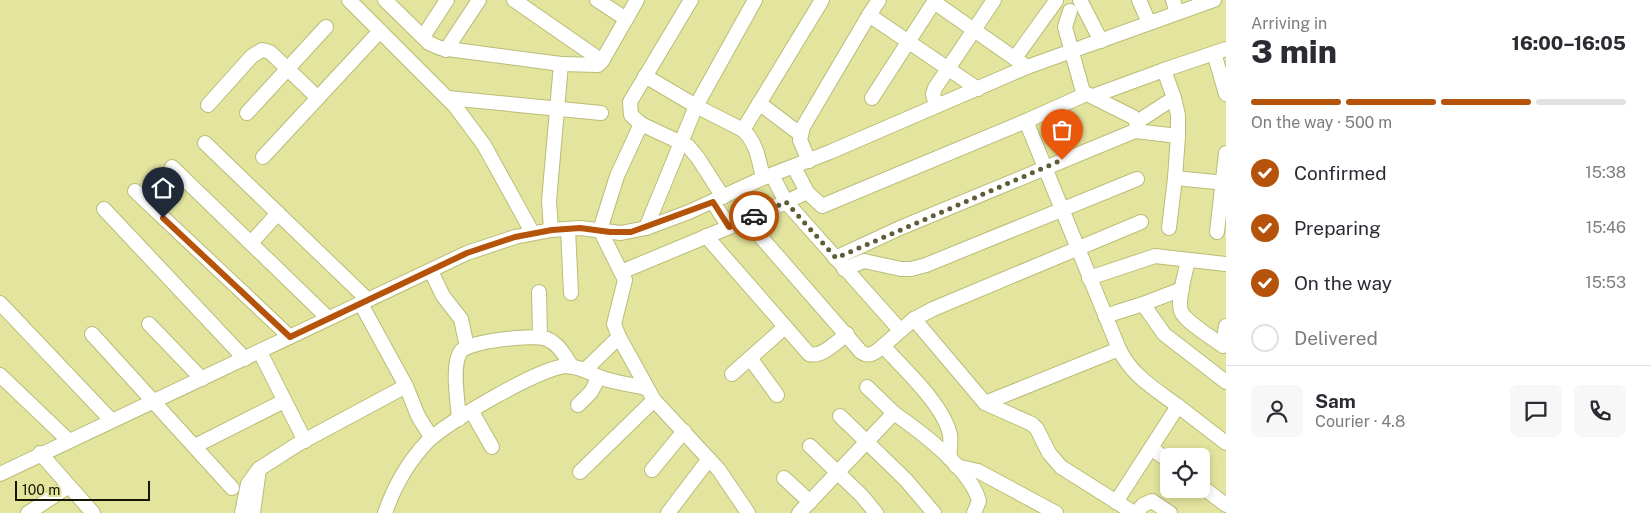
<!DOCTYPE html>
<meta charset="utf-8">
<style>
body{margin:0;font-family:"Public Sans",sans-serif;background:#f7f7f7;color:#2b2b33;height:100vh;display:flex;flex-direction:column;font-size:19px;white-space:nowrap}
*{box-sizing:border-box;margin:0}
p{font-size:16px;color:#7c7c81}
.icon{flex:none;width:28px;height:28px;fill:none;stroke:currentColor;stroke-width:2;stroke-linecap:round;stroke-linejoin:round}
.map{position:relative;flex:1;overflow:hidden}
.panel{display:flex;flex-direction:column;background:#fff;width:425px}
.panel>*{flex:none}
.controls{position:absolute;left:1160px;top:448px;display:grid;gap:10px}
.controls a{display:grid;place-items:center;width:50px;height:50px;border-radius:8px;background:#fff;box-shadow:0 2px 8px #0003;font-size:25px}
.scale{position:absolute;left:15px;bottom:12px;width:135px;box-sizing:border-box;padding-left:5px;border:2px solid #161500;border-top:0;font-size:14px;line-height:18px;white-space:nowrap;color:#161500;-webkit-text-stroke:4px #e3e49e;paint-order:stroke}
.pin{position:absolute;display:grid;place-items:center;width:42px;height:42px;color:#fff;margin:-51px -21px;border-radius:50% 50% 50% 0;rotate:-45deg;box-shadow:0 0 5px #0007}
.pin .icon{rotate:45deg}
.courier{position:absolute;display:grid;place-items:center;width:50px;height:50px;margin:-25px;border:4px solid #b45309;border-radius:50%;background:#fff;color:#222;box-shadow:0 1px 6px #0007}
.overview em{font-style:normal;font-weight:800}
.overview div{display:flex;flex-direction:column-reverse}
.overview{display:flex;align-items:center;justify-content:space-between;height:85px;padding:0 25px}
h1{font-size:32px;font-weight:800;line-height:38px}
.bar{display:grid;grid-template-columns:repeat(4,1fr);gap:8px 5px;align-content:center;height:60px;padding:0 25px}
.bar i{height:6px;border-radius:4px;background:#e1e1e2}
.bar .current{background:#b45309}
.bar p{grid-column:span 4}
.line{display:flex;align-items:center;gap:12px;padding:0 25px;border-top:1px solid #e1e1e2}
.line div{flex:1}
.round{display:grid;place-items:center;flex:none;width:52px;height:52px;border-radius:8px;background:#f7f7f7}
ol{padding:0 25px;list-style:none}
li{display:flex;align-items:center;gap:15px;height:55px}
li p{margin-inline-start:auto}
li .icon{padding:5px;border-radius:50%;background:#b45309;color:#fff;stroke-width:4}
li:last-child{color:#7c7c81}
li i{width:28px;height:28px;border:2px solid #e1e1e2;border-radius:50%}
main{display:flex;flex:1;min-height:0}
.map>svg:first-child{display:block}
</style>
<main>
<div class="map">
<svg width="1226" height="513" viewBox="0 0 1226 513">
<rect width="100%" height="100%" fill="#e3e49e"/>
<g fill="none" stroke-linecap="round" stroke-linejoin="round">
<!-- minor casing -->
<g stroke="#bbbc77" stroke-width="16">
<g id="minor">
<path d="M349,0l106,106 29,39 48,87"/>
<path d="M385,0l44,43 11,5 121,16 -12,137 2,29"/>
<path d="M514,0l88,61"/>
<path d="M597,0l29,19"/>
<path d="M691,0l-61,102 1,13 10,9 -24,52 -17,54 25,50 -11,44 5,13 35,63 65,70 29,43"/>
<path d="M935,0l-1,2 93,65"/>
<path d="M1080,0l21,41"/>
<path d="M1139,0l10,23"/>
<path d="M1173,0l4,13"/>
<path d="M869,15l10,-15"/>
<path d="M423,37l24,-37"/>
<path d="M446,50l33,-50"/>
<path d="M1214,53l12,41"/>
<path d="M1015,58l41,-57"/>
<path d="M561,64l37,1 4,-4 35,-61"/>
<path d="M1164,70l62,-21"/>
<path d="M645,76l51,30 59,-106"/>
<path d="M1093,96l71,-26 10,28 -37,24"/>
<path d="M448,98l153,15"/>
<path d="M872,98l62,-96"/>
<path d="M1174,98l4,17v21"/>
<path d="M759,103l41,31"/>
<path d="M208,105l44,-49 10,-6 8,2 48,46"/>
<path d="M936,106l-3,-12 2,-6 59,-88"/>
<path d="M247,113l79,-86"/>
<path d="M641,124l47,22 10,12 25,39"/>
<path d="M743,130l79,-130"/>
<path d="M1135,131l43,5 -3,42 51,5"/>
<path d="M205,143l163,157"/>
<path d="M263,157l117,-126"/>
<path d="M809,161l-9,-21 3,-13 66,-112 109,74"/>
<path d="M172,167l156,151"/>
<path d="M794,167l13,25"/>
<path d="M772,175l14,27 21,-10 15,14 204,-85"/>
<path d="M135,191l155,146"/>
<path d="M713,202l16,25"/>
<path d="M104,209l141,150"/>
<path d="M746,220l40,-18 114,128"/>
<path d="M646,228l50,-122 47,24c14,13 16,31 20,48"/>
<path d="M1169,228l6,-50"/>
<path d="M568,229l3,64"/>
<path d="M1217,232l9,-79"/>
<path d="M706,236l103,118c13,4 28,-13 38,-20"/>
<path d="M251,243l27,-30"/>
<path d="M835,258l65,-30 235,-97 2,-9 -4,-5 -50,-25"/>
<path d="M1188,260c-2,11 -11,40 -7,51 4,11 32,27 42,35l3,-20"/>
<path d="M844,269l20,-8 37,8h10l15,-4 211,-86"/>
<path d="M431,271l12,25 18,23 6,28"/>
<path d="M621,272l125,-52 115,132c9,6 15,0 22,-6 20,22 61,59 67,89 1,7 0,15 -1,23"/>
<path d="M1089,278l66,-22 71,8"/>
<path d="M539,292l1,45"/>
<path d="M0,303l111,117"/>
<path d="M361,304l45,82 12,30 13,21"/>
<path d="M1143,304l39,-15"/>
<path d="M1105,316l38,-12 21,30 62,48"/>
<path d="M914,319l19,-10 208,-87"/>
<path d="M149,324l53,55"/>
<path d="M92,334l140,154"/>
<path d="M883,346l31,-27 71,84 47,21 5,5 12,24 12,14 73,46"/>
<path d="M260,352l45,89"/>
<path d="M750,358l27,37"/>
<path d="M585,370l34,-33"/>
<path d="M732,374l53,-47"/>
<path d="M0,375l68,65"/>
<path d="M985,403l134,-54 -93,-228 56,-25 1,-4 -18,-65 5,-16"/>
<path d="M578,405l13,-13 8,-15"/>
<path d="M1178,406l48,37"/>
<path d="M472,412l20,35"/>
<path d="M894,413c27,19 76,55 85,88l-5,12"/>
<path d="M840,416l66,64 28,33"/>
<path d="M459,419c-1,-16 -8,-55 2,-68 9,-10 73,-17 86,-12 12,5 18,17 25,28"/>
<path d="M195,446l89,-45"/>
<path d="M810,446l52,50 14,17"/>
<path d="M1151,448l18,13"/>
<path d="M40,453l53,60"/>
<path d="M956,466l22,5 78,42"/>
<path d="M652,470l32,-39"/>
<path d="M580,472l74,-72"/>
<path d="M0,474l467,-221 48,-16 36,-7 29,-2 41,5 25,-5 43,-16 74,-34 67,-26 197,-85 187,-67"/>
<path d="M784,478l26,24"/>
<path d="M1201,486l25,19"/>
<path d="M1116,502l62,-96c-23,-17 -46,-30 -59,-57"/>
<path d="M28,513l41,-27"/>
<path d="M242,513l6,-29 11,-15 39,-25 108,-58"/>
<path d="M253,513l6,-44"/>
<path d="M385,513c9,-26 23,-51 42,-71 18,-19 114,-75 139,-76 15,0 26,9 39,13 13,4 28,6 41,9"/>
<path d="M668,513l41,-54"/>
<path d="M799,513l95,-100 -27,-26"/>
<path d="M1136,513l7,-8 9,-4 18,12"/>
</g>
</g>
<!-- minor -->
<use href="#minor" stroke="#fff" stroke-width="14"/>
</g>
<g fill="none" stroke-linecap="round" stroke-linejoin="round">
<!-- done -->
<path stroke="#5e5d37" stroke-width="5" stroke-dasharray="0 9" d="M754,216l32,-14 50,56 226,-98"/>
<!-- route -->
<path stroke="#b45309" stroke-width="6" d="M163,218l127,119 177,-84 48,-16 37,-7 28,-2 30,4h21l82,-30 16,25 25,-11"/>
</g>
</svg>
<div class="controls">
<a><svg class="icon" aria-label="locate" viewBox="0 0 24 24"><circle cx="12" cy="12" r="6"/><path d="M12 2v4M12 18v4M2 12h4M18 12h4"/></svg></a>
</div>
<div class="scale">100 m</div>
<div class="pin" style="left:1062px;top:160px;background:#ea580c"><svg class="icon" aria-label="bag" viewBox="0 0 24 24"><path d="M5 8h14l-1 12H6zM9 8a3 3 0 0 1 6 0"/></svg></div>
<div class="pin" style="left:163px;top:218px;background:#1f2937"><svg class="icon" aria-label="home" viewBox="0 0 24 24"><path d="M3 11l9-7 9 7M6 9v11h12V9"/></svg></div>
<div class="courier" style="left:754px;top:216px"><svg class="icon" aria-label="car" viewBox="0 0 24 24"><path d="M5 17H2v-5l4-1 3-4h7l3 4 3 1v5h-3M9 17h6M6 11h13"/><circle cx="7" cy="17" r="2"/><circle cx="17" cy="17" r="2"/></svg></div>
</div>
<section class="panel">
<div class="overview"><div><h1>3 min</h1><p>Arriving in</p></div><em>16:00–16:05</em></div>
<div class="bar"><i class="current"></i><i class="current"></i><i class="current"></i><i></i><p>On the way · 500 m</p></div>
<ol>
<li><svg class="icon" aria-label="check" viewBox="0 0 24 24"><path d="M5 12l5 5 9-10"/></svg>Confirmed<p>15:38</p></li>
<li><svg class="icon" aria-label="check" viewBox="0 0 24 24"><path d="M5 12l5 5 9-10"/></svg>Preparing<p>15:46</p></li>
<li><svg class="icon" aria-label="check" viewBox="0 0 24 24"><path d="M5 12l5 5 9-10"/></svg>On the way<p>15:53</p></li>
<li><i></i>Delivered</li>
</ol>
<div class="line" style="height:90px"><a class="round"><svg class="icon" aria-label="person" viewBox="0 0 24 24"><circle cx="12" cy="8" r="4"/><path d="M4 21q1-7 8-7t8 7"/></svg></a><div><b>Sam</b><p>Courier · 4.8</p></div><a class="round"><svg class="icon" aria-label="chat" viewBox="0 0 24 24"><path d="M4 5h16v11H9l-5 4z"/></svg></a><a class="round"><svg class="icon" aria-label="phone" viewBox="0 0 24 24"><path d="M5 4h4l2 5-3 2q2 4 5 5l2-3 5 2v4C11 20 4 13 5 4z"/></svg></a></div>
</section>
</main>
